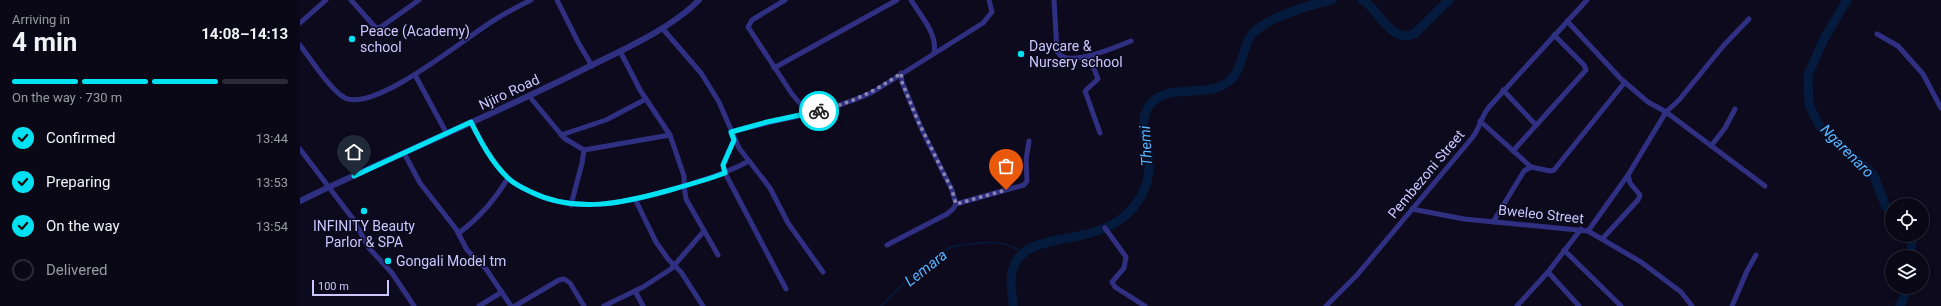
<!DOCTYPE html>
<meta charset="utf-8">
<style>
body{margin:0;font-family:Roboto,sans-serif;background:#13111f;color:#f1f3f6;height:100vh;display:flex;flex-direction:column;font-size:15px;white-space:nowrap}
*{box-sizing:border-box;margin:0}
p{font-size:13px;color:#999aa1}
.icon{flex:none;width:22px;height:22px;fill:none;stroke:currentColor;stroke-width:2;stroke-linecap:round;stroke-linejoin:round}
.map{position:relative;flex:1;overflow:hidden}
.details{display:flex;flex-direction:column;background:#0a0816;width:300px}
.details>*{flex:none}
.fabs{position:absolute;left:1585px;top:198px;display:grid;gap:8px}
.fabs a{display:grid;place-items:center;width:44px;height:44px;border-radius:50%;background:#0a0816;box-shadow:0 2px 6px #0003,0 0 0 1px #2a2935;font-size:20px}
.scale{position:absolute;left:12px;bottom:10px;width:77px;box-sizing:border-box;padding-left:4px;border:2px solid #ccc7ff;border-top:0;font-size:11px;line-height:14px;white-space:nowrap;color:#ccc7ff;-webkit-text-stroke:3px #0d0a1e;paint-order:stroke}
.pin{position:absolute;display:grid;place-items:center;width:34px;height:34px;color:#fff;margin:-41px -17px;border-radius:50% 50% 50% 0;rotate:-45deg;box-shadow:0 0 4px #0007}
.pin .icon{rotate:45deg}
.courier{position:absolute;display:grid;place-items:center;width:40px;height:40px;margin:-20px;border:3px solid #00e2f2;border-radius:50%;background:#fff;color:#222;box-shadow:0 1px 5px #0007}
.head em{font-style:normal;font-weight:700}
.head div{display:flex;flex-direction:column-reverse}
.head{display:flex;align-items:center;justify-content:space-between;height:68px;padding:0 12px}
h1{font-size:26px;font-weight:700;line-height:30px}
.bar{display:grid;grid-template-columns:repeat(4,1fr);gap:6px 4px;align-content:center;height:48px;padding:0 12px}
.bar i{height:5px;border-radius:3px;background:#2a2935}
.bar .active{background:#00e2f2}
.bar p{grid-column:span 4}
ol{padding:0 12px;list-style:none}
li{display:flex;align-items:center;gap:12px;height:44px}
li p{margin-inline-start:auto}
li .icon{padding:4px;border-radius:50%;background:#00e2f2;color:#111;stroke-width:4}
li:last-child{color:#999aa1}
li i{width:22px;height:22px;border:2px solid #2a2935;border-radius:50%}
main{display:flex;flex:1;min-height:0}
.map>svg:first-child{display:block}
</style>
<main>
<section class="details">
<div class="head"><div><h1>4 min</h1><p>Arriving in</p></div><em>14:08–14:13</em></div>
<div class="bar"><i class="active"></i><i class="active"></i><i class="active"></i><i></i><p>On the way · 730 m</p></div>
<ol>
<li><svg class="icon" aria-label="check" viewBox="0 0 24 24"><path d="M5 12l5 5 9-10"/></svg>Confirmed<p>13:44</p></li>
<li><svg class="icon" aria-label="check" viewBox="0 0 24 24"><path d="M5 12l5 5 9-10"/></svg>Preparing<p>13:53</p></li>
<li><svg class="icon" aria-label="check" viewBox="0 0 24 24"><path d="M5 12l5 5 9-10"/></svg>On the way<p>13:54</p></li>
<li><i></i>Delivered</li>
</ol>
</section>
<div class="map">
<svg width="1641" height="306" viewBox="0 0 1641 306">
<rect width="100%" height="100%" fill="#0d0a1e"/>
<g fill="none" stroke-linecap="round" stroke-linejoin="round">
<!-- stream -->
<path stroke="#041b3d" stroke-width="1.5" d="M581,306c20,-19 45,-49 71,-59 8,-3 18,-3 27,-4 21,-1 26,-1 44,10"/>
<!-- river -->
<g stroke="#041b3d" stroke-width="9">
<path d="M1062,0c18,9 28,44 52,34l35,-34"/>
<path d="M1547,0l-23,39 -16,36 1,30 11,22 53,47 13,33 6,8"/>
<path d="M1607,235l5,6 -1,16"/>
<path d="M713,306c0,-8 -2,-16 -2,-24 0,-39 39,-40 67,-46 14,-3 28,-7 40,-15 20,-13 33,-37 31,-61 -2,-17 -11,-39 0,-54 17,-24 54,-8 76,-22 18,-11 16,-32 25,-47 11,-18 62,-33 82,-37"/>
<path d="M1600,306l8,-19"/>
</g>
<!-- minor -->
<g stroke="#303082" stroke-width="5">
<path d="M51,0l25,28 5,-1 38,-27"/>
<path d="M257,0l21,42 14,24"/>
<path d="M485,0l-33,20 -4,7 44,67 16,19"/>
<path d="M611,0c9,15 27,34 23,53"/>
<path d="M754,0l3,51c8,19 59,-4 74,-10"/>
<path d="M1267,21l54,58 27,23 18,10 99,74"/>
<path d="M0,23l26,-23"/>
<path d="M362,28l39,45 18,29 20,46 31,40 18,35 35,49"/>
<path d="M1577,34l21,12 25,28 18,34"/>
<path d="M0,45c10,13 31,46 45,53 32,14 122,-62 151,-79 11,-7 23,-13 35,-19"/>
<path d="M320,51l20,39 30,45 14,41v10l2,13 32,56"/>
<path d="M789,56l9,23 -13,12 15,42"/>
<path d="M474,68l123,-68"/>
<path d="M115,75l32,59"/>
<path d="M1203,90l33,35"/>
<path d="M229,96l35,42 20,12 -2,13 -11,42"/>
<path d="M1180,121l51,46"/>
<path d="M171,123c10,19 21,39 37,55 6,6 15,10 23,14 43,21 88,12 133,0 29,-9 57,-16 85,-31"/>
<path d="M431,132c47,-13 97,-19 142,-40l110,-69 9,-11 -3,-12"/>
<path d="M261,135l45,-15 40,-21"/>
<path d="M434,139l-11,26 2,8 61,116"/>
<path d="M1411,146l14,-18 10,-19"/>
<path d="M0,149l53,70 16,29 23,25 22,33"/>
<path d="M284,150l86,-15"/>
<path d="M1213,151l73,-81 -2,-5 -30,-30"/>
<path d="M104,153l16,30 36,46 11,21 19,19 25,37"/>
<path d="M335,199l21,43 12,17 13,13 22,34"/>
<path d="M656,204l68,-19 3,-4 -1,-21 3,-19"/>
<path d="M1112,209l52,10 124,12 53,31 40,30 11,14"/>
<path d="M1193,222l31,-51 7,-4 19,4 4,-1 71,-88"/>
<path d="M805,228l21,29 -2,11 -12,14 3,5 30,19"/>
<path d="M1288,231l40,-56"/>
<path d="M159,233c20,-15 36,-33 49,-55"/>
<path d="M1303,238l35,-38 2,-5 -10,-12 -2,-8 38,-63 13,-12 45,-55 25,-26"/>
<path d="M587,245l60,-31 6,-5 3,-5 -4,-14 -30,-60 -20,-48 -1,-9"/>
<path d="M1264,250l57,56"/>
<path d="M1248,272l31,34"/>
<path d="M335,291l8,15"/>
<path d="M179,306l23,-14"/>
<path d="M215,306l44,-26 5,-1 6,4 14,23"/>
<path d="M304,306l39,-19 28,-18 33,-38"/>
<path d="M1026,306l31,-31 115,-137c8,-10 9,-21 17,-31l98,-107"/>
<path d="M1217,306l31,-34 33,-43"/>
<path d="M1432,306l15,-35 9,-16"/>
</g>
<!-- tertiary -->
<path stroke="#303082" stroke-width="6" d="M0,201c95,-46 194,-86 288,-134 35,-17 84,-39 111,-67"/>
</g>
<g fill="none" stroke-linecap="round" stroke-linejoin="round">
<!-- done -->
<path stroke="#8985b0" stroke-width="4" stroke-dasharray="0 7.2" d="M519,111c30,-7 57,-20 82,-38l1,9 15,37 35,71 4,14 50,-14"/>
<!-- route -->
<path stroke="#00e2f2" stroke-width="5" d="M54,176l117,-54c10,20 21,41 37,56 6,6 15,10 23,14 45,22 93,11 139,-2 18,-5 36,-10 55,-17l-2,-8 11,-25 -3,-8 36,-10 52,-11"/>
</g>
<!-- markers -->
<g fill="#00e2f2" stroke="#0d0a1e" stroke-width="1.5">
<circle cx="52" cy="39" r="4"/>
<circle cx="721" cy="54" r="4"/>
<circle cx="64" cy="211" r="4"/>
<circle cx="88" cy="261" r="4"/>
</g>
<g text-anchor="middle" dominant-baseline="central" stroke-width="3" stroke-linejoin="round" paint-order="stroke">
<!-- poi labels -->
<g font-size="14" fill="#ccc7ff" stroke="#0d0a1e" text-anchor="start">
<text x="60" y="31">Peace (Academy)<tspan x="60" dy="16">school</tspan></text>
<text x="729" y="46">Daycare &amp;<tspan x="729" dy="16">Nursery school</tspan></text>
<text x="64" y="226" text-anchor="middle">INFINITY Beauty<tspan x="64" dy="16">Parlor &amp; SPA</tspan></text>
<text x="96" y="261">Gongali Model tm</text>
</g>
<!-- street labels -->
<g font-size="14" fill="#ccc7ff" stroke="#0d0a1e">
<text transform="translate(209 92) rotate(-25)">Njiro Road</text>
<text transform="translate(1126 174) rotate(-50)">Pembezoni Street</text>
<text transform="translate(1241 214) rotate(6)">Bweleo Street</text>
</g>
<!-- water labels -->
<g font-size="15" font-style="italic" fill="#55b6ff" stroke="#0d0a1e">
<text transform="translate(846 146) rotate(-93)">Themi</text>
<text transform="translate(1547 151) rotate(45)">Ngarenaro</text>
<text transform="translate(626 268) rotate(-38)">Lemara</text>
</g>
</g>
</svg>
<div class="fabs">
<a><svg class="icon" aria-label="locate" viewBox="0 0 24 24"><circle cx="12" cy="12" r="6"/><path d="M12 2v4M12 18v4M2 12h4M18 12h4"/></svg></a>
<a><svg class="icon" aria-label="layers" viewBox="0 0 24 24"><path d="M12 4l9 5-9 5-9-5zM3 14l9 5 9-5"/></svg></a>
</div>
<div class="scale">100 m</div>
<div class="pin" style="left:706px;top:190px;background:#ea580c"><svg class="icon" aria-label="bag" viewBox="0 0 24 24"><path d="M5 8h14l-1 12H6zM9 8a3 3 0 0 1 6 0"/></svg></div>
<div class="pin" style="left:54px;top:176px;background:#1f2937"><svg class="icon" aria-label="home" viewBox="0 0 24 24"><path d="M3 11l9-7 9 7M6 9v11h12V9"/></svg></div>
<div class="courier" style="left:519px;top:111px"><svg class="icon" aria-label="bike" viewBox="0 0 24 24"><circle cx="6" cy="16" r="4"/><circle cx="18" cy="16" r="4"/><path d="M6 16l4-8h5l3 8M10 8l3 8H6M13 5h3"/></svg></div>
</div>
</main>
